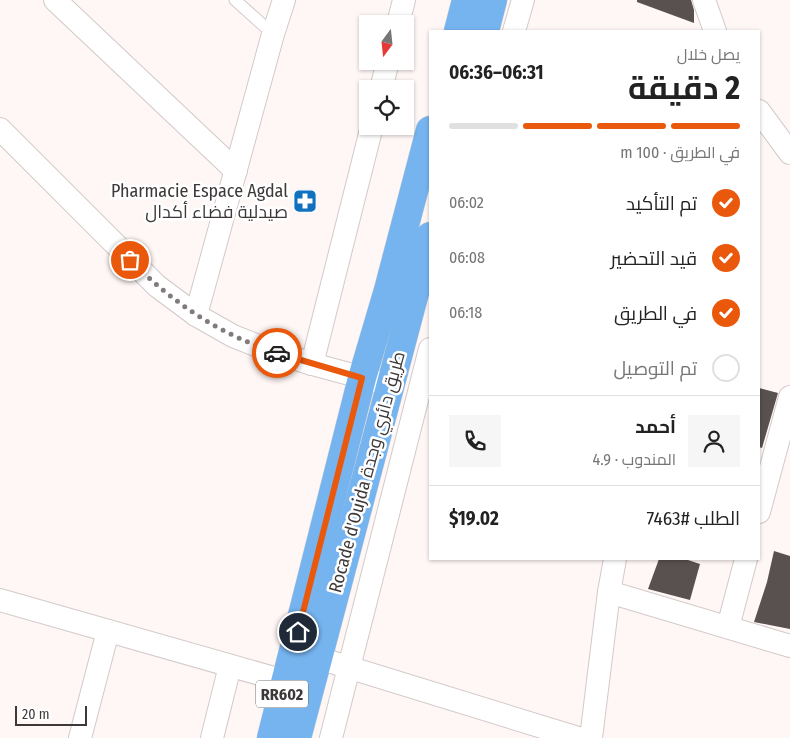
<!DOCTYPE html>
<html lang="ar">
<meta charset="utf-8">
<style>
body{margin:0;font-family:"Fira Sans Condensed",Cairo,sans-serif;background:#f6f6f6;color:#222;direction:rtl;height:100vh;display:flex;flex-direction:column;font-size:19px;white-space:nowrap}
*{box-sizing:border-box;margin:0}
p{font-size:16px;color:#767676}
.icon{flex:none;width:28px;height:28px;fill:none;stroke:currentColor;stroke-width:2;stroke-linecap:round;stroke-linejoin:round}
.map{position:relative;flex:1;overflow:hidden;direction:ltr}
.sheet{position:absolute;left:429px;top:30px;width:331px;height:530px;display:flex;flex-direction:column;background:#fff;border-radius:0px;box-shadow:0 1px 4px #0004;direction:rtl}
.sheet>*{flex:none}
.needle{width:32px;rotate:195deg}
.buttons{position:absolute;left:359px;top:15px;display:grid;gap:10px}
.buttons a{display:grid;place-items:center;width:55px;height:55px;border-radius:0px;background:#fff;box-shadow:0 1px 4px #0004;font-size:25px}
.scale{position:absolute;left:15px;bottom:12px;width:72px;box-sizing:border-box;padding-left:5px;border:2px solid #3d3939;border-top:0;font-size:14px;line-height:18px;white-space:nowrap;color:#3d3939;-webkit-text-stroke:4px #fff;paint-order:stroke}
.pin{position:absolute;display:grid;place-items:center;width:42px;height:42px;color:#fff;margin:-21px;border:2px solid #fff;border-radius:50%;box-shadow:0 1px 5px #0007}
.courier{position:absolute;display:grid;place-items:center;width:50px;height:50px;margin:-25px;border:4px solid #ea580c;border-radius:50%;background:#fff;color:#222;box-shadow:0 1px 6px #0007}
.summary em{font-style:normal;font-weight:700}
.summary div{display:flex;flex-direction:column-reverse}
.summary{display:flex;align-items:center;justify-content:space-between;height:85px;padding:0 20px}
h1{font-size:32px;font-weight:700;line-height:38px}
.bar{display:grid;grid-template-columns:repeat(4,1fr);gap:8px 5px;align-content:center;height:60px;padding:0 20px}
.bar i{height:6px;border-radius:4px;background:#e0e0e0}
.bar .on{background:#ea580c}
.bar p{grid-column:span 4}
.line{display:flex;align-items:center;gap:12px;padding:0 20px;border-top:1px solid #e0e0e0}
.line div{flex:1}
.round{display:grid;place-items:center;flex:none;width:52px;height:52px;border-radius:0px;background:#f6f6f6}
ol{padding:0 20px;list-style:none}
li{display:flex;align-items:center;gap:15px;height:55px}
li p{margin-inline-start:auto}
li .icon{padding:5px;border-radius:50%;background:#ea580c;color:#fff;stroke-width:4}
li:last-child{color:#767676}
li i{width:28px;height:28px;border:2px solid #e0e0e0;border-radius:50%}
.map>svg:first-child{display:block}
</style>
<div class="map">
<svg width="790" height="738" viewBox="0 0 790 738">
<rect width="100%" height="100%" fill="#fff7f6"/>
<!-- building -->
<g fill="#595050">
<path d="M637,0h54l3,10v13l-57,-21z"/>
<path d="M759,388l19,5 -16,55 -3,-1z"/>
<path d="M774,551l16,5v73l-36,-7 13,-40z"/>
<path d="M659,559h26l15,5 -10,36 -42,-11z"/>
</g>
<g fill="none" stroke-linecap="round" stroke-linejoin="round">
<!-- service casing -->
<g stroke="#d3c9c9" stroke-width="13">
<path id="service" d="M235,0l38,34"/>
</g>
<!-- minor casing -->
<g stroke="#d3c9c9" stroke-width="24">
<g id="minor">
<path d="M55,0l181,171"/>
<path d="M704,0l11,31"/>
<path d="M398,24l6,-24"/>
<path d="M514,31l9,-31"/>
<path d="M381,89l7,-28"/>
<path d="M759,111l31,42"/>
<path d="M0,129l157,157 39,29 37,21 33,13 46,15 78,21"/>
<path d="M196,315l77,-281 11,-34"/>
<path d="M312,364l60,-238"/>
<path d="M759,512l31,-115"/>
<path d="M609,592l181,54"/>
<path d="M0,600l302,86"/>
<path d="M728,627l18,-68"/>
<path d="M302,653l276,85"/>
<path d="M80,738l28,-107"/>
<path d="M212,738l18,-72"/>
<path d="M331,738l99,-389"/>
<path d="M591,738l18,-146 6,-33"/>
</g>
</g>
<!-- trunk casing -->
<g stroke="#d8d7d7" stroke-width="29">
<g id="trunk">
<path d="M458,31l8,-31"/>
<path d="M485,31l8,-31"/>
<path d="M271,738l91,-360 26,-88 42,-160"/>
<path d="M297,738l133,-502"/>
</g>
</g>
<!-- service -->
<use href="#service" stroke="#fff" stroke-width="11"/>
<!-- minor -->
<use href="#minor" stroke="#fff" stroke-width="22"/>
<!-- trunk -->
<use href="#trunk" stroke="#76b4f0" stroke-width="28"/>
</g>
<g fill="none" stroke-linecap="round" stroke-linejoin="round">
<!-- done -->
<path stroke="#817c7b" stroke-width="5" stroke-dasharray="0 9" d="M130,260c43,43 89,74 147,93"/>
<!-- route -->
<path stroke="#ea580c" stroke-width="6" d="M277,353l85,25 -64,254"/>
</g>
<!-- icons -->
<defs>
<g id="pharmacy-square" transform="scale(1.25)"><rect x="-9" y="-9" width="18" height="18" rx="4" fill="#1071be" stroke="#fff"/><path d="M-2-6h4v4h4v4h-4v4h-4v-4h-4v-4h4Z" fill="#fff"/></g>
</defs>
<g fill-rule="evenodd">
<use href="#pharmacy-square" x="305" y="201"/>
</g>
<g text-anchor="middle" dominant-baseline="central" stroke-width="5" stroke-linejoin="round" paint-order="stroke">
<!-- shield labels -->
<rect fill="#fff" stroke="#777474" stroke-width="1" x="256" y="680.5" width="52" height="27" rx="4"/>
<g font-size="16" font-weight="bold" fill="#3d3939">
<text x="282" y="694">RR602</text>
</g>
<!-- poi labels -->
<g font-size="18" fill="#3d3939" stroke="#fff" text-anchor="end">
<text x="288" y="191">Pharmacie Espace Agdal<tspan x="288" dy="21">صيدلية فضاء أكدال</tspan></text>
</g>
<!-- street labels -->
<g font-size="18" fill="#3d3939" stroke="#fff">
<text transform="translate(367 472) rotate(-75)">Rocade d'Oujda طريق دائري وجدة</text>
</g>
</g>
</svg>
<div class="buttons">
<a><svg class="needle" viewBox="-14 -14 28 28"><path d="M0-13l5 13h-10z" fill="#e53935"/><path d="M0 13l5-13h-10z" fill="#767676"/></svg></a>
<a><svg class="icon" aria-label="locate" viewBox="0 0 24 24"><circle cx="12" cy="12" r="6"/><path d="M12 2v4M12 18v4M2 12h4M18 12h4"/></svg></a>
</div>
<div class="scale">20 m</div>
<div class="pin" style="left:130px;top:260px;background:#ea580c"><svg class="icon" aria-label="bag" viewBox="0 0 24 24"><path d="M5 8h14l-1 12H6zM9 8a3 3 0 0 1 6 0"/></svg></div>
<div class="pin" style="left:298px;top:632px;background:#1f2937"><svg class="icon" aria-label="home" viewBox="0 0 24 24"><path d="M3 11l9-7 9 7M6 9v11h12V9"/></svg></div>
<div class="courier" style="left:277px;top:353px"><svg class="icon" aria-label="car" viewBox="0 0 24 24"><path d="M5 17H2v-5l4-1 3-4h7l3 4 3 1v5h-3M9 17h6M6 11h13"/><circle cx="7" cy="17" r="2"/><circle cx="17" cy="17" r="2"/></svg></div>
<section class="sheet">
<div class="summary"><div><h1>2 دقيقة</h1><p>يصل خلال</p></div><em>06:31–06:36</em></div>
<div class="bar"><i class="on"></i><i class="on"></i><i class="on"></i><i></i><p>في الطريق · 100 m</p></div>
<ol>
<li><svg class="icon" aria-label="check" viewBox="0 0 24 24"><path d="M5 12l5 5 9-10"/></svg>تم التأكيد<p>06:02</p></li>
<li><svg class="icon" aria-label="check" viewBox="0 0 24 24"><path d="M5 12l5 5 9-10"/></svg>قيد التحضير<p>06:08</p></li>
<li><svg class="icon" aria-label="check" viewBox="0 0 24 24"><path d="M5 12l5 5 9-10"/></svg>في الطريق<p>06:18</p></li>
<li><i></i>تم التوصيل</li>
</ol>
<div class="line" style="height:90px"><a class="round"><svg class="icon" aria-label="person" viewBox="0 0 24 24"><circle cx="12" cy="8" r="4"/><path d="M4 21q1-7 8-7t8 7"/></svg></a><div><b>أحمد</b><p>المندوب · 4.9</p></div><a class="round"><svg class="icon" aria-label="phone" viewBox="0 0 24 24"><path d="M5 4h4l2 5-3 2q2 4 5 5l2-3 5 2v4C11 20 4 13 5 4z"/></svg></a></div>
<div class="line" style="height:65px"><div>الطلب #7463</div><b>$19.02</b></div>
</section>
</div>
